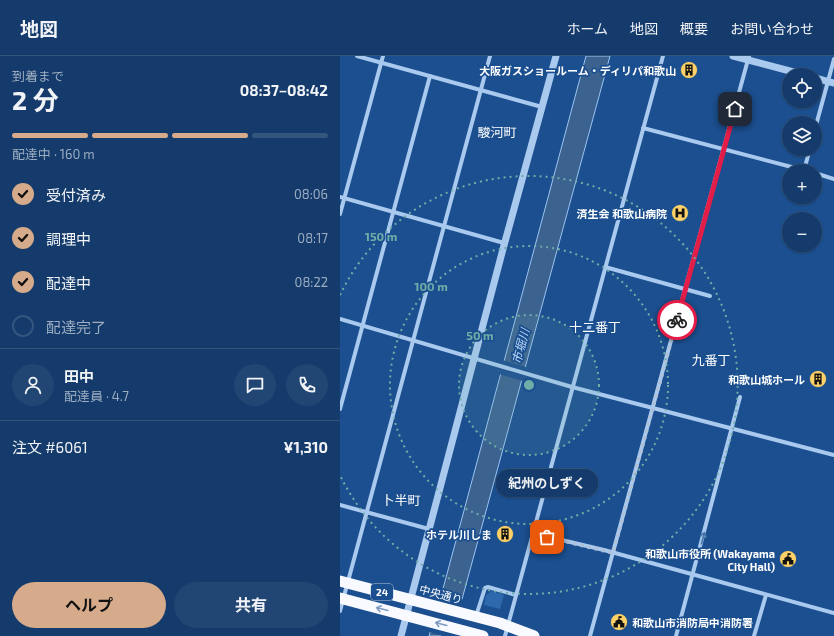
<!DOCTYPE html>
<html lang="ja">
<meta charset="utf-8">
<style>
body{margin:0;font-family:"Exo 2","Noto Sans JP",sans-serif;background:#214673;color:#f1f3f6;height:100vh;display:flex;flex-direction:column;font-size:15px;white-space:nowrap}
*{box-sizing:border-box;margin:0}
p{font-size:13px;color:#9dadc1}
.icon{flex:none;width:22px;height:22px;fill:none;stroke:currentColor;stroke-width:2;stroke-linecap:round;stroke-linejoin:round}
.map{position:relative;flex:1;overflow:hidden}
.side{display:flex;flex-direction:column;background:#143b6b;width:340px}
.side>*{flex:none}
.buttons{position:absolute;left:442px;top:12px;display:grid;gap:8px}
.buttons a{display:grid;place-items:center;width:40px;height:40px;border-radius:50%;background:#143b6b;box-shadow:0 1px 3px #0004,0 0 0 1px #33557e;font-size:20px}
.pin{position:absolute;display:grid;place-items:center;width:34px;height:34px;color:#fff;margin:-17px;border-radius:8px;box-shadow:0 2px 6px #0006}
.courier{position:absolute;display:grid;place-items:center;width:40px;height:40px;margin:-20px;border:3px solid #e11d48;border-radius:50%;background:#fff;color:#222;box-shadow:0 1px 5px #0007}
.bubble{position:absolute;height:28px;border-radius:14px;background:#143b6b;box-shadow:0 1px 3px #0004,0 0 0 1px #33557e;font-size:13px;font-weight:700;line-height:28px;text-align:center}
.overview em{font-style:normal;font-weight:700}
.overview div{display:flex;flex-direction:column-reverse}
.overview{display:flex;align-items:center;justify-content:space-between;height:68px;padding:0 12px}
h1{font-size:26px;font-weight:700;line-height:30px}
.bar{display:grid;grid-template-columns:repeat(4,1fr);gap:6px 4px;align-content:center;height:48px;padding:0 12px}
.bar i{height:5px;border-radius:3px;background:#33557e}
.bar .active{background:#d6ab8b}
.bar p{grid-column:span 4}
.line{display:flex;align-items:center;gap:10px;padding:0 12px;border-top:1px solid #33557e}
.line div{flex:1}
.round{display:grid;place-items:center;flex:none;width:42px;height:42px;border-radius:21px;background:#214673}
ol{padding:0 12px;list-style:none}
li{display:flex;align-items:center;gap:12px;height:44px}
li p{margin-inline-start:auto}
li .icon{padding:4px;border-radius:50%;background:#d6ab8b;color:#111;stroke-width:4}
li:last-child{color:#9dadc1}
li i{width:22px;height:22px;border:2px solid #33557e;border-radius:50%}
.cta{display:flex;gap:8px;margin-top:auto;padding:8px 12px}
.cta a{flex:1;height:46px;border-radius:24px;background:#d6ab8b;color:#111;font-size:16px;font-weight:700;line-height:46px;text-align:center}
.cta a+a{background:#214673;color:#f1f3f6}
header{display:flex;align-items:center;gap:24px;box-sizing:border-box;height:56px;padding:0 20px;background:#143b6b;border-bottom:1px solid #33557e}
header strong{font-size:19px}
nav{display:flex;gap:22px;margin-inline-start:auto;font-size:14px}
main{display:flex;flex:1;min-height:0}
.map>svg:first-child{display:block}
</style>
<header>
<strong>地図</strong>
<nav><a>ホーム</a><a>地図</a><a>概要</a><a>お問い合わせ</a></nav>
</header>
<main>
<section class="side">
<div class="overview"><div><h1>2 分</h1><p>到着まで</p></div><em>08:37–08:42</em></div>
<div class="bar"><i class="active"></i><i class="active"></i><i class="active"></i><i></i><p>配達中 · 160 m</p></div>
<ol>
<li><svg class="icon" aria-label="check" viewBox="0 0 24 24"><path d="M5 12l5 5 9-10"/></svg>受付済み<p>08:06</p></li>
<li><svg class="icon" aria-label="check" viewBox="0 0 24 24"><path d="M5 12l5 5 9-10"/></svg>調理中<p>08:17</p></li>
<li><svg class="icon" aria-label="check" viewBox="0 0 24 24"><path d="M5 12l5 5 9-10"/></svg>配達中<p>08:22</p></li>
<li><i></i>配達完了</li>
</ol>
<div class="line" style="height:72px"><a class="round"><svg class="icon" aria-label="person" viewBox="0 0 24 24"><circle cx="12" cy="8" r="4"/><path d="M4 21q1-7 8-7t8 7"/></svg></a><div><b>田中</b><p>配達員 · 4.7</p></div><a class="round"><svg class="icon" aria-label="chat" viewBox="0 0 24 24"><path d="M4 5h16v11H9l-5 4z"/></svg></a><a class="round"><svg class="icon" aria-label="phone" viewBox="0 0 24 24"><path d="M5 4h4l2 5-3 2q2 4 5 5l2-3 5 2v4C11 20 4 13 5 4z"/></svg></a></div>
<div class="line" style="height:52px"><div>注文 #6061</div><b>¥1,310</b></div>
<div class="cta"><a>ヘルプ</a><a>共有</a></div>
</section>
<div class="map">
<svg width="494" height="580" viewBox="0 0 494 580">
<rect width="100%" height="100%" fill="#1b4f8f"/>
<!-- green -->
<path fill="#2e69ad" d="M152,535l12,4 -4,14 -16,-4 2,-10z"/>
<!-- water -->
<path fill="#3c6290" stroke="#9cc4f0" d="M246,0h24l-158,580h-23l15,-51z"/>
<!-- pier -->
<g fill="#1b4f8f">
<path d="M162,304l24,7 -3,14 -24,-7z"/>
<path d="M100,538l24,6 -10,36h-11l-14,-4z"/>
</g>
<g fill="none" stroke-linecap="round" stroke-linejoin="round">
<!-- minor -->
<g stroke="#a9c9ee" stroke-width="4">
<path d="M17,0l185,51"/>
<path d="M303,72l164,43"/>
<path d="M475,73l19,-70"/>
<path d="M464,114l6,-21"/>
<path d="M475,117l19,6"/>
<path d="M0,141l164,46"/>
<path d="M0,158l43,-158"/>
<path d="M265,211l105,29"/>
<path d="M0,263l232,68 262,68"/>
<path d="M0,353l90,-333"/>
<path d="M0,449l89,24"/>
<path d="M192,477l72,17 230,63"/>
<path d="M0,555l150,-555"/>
<path d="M136,560l9,-28 3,-1 28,8"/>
<path d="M165,580l158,-580"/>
<path d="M250,580l159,-580"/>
<path d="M336,580l64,-239"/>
<path d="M414,580l12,-41"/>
</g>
<!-- tertiary -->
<g stroke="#a9c9ee" stroke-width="7">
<path d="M393,0l72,19"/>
<path d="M475,22l19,5"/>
<path d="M61,580l102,-387 53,-193"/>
</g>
<!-- trunk -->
<g stroke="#f8faff" stroke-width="11">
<path d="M0,525l160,42 34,13"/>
<path d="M0,542l143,38"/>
</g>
</g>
<!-- one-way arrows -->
<defs><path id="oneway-shaft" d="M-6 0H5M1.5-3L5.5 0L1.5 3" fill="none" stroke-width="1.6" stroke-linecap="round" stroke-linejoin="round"/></defs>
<use stroke="#4674ac" href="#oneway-shaft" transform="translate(363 482) rotate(-75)"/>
<g stroke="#7e9cc1">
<use href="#oneway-shaft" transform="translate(42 553) rotate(-166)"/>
<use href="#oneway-shaft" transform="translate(101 568) rotate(-165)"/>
</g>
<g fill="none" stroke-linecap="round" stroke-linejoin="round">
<!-- done -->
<path stroke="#afc1d8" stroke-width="4" stroke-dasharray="0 7.2" d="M207,481l66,16 64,-233"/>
<!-- route -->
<path stroke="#e11d48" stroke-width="5" d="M337,264l58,-211"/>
</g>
<!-- distance rings -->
<circle cx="189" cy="329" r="70" fill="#6fada8" fill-opacity=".12"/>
<g fill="none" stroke="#6fada8" stroke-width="2" stroke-dasharray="2 4">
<circle cx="189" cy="329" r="70"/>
<circle cx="189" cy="329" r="139"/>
<path d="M0 239A209 209 0 1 1 0 419"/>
</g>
<!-- icons -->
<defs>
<g id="building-disc" transform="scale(0.9)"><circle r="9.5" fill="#ffd166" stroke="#1b4f8f"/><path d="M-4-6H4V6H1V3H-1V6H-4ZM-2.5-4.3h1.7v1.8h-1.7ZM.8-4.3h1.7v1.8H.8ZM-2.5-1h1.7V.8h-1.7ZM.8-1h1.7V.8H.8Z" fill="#111"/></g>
<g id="hospital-disc" transform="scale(0.9)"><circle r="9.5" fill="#ffd166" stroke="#1b4f8f"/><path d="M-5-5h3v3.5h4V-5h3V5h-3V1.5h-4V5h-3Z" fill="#111"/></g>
<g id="civic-disc" transform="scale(0.9)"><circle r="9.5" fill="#ffd166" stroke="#1b4f8f"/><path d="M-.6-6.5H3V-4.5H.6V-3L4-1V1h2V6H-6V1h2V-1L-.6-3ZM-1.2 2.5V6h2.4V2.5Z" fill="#111"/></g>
</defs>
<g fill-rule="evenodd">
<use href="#building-disc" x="349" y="14"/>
<use href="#hospital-disc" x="340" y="157"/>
<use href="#building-disc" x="478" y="323"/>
<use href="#building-disc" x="165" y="478"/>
<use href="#civic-disc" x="448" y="503"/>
<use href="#civic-disc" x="279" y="566"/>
</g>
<g text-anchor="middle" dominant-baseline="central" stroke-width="3.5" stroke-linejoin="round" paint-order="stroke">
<!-- shield labels -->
<rect fill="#1b4f8f" stroke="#bbcadd" stroke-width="1" x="31" y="528" width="22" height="16" rx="3"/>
<g font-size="10" font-weight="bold" fill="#fff">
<text x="42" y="536">24</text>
</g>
<!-- poi labels -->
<g font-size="11" font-weight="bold" fill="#fff" stroke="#1b4f8f" text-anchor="end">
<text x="336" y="14">大阪ガスショールーム・ディリパ和歌山</text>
<text x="327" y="157">済生会 和歌山病院</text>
<text x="465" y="323">和歌山城ホール</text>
<text x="152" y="478">ホテル川しま</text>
<text x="435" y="497">和歌山市役所 (Wakayama<tspan x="435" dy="13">City Hall)</tspan></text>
<text x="292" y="566" text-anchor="start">和歌山市消防局中消防署</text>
</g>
<!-- street labels -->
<g font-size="11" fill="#fff" stroke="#1b4f8f">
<text transform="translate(101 538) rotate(15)">中央通り</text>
</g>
<!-- water labels -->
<g font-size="12" font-style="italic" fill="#b5d3f5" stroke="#1b4f8f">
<text transform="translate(180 290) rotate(-75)">市堀川</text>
</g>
<!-- quarter labels -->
<g font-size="13" fill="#fff" stroke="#1b4f8f">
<text x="157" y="76">駿河町</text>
<text x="255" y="271">十二番丁</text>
<text x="371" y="304">九番丁</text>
<text x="61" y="444">卜半町</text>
</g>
</g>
<circle cx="189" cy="329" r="6" fill="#6fada8" stroke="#1b4f8f" stroke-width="2"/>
<g font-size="12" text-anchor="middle" font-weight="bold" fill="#6fada8" stroke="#1b4f8f" stroke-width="3.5" stroke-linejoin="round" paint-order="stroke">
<text x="41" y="185">150 m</text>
<text x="91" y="235">100 m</text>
<text x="140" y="284">50 m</text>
</g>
</svg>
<div class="buttons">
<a><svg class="icon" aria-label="locate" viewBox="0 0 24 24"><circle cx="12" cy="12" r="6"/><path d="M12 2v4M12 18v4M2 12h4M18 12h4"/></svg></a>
<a><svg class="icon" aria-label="layers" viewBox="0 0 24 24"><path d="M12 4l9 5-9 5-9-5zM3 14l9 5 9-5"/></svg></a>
<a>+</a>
<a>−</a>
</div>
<div class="pin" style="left:207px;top:481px;background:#ea580c"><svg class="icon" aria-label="bag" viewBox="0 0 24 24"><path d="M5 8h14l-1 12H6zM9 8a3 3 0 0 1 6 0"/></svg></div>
<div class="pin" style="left:395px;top:53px;background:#1f2937"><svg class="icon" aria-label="home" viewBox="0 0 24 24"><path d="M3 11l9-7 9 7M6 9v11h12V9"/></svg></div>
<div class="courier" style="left:337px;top:264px"><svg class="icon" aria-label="bike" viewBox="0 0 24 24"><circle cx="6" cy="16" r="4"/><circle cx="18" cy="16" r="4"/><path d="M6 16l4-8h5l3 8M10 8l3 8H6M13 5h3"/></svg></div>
<div class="bubble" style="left:156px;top:413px;width:102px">紀州のしずく</div>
</div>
</main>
